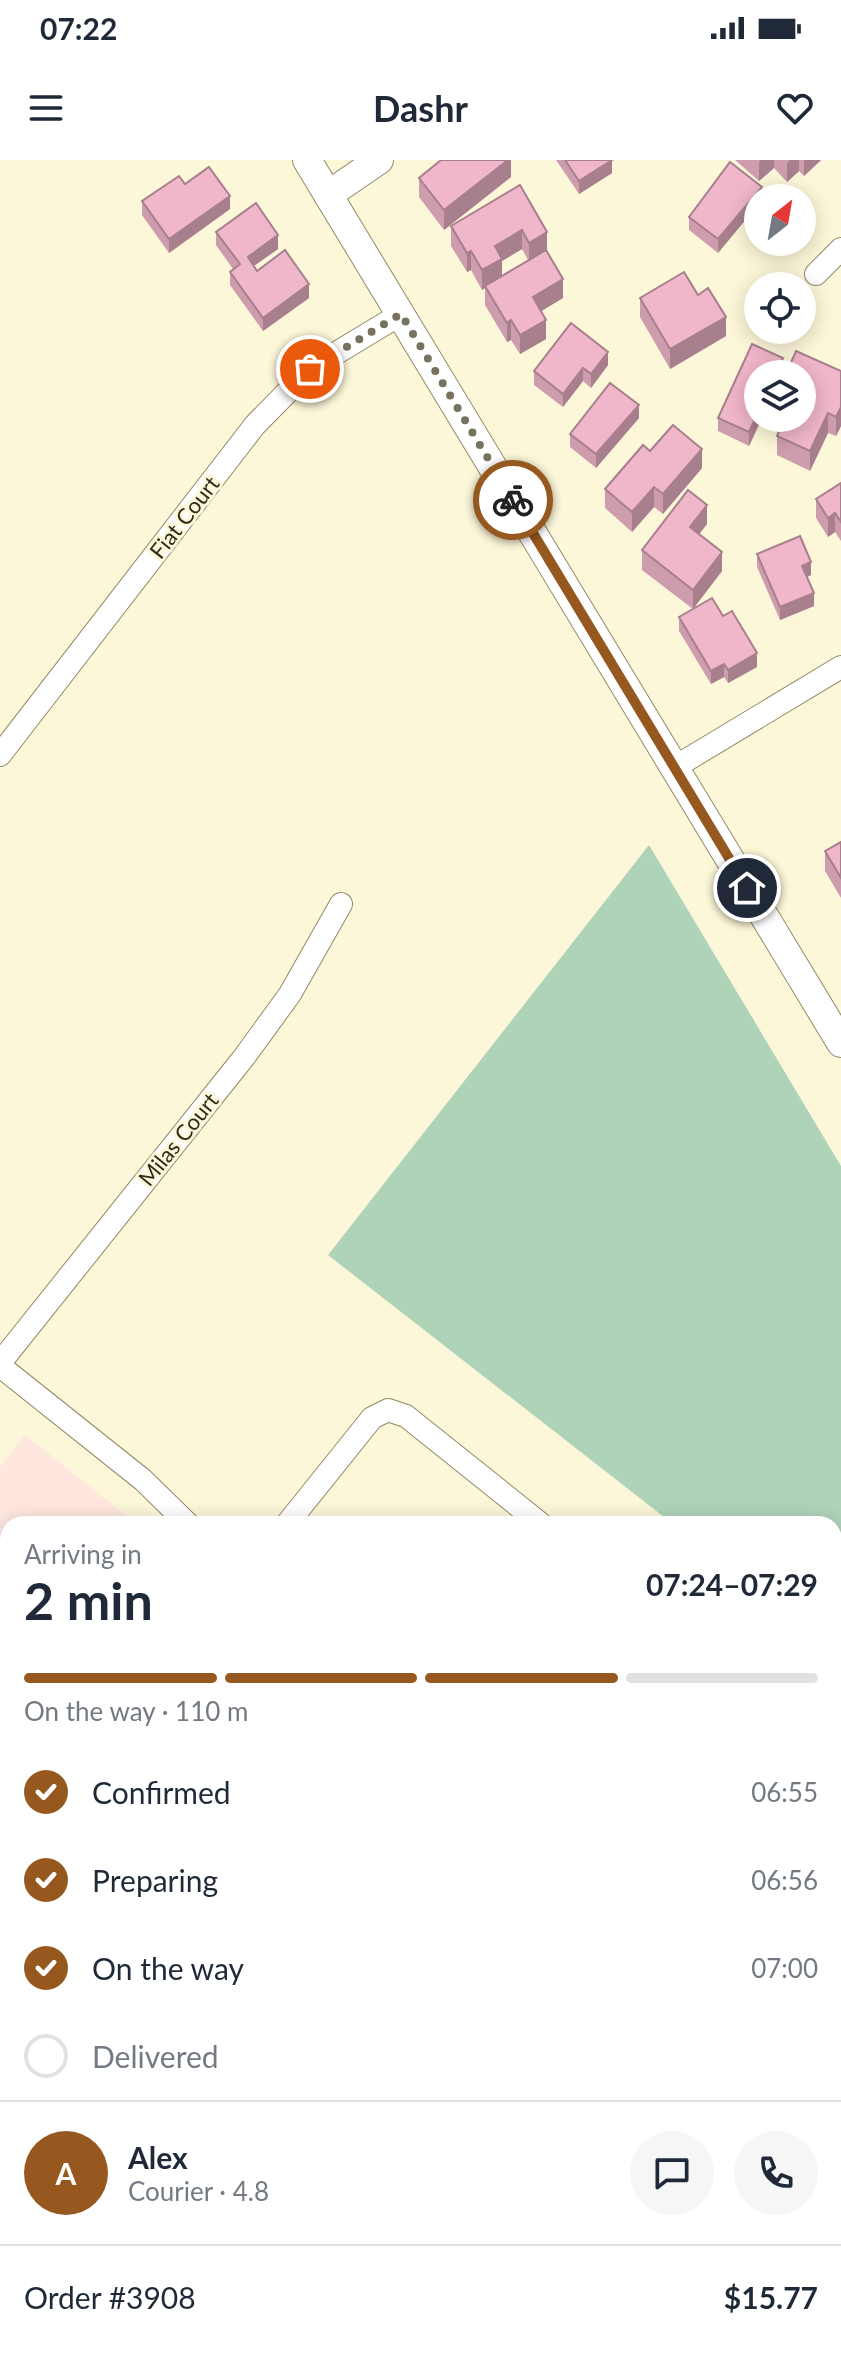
<!DOCTYPE html>
<meta charset="utf-8">
<style>
body{margin:0;font-family:Lato,sans-serif;background:#f6f6f7;color:#1f2937;height:100vh;display:flex;flex-direction:column;font-size:30px;white-space:nowrap}
*{box-sizing:border-box;margin:0}
p{font-size:26px;color:#747a83}
.icon{flex:none;width:44px;height:44px;fill:none;stroke:currentColor;stroke-width:2;stroke-linecap:round;stroke-linejoin:round}
.map{position:relative;flex:1;overflow:hidden}
.sheet{position:absolute;left:0px;top:1356px;width:842px;height:848px;display:flex;flex-direction:column;background:#fff;border-radius:24px 24px 0 0;box-shadow:0 4px 20px #0003}
.sheet>*{flex:none}
.needle{width:52px;rotate:31deg}
.buttons{position:absolute;left:744px;top:24px;display:grid;gap:16px}
.buttons a{display:grid;place-items:center;width:72px;height:72px;border-radius:50%;background:#fff;box-shadow:0 4px 20px #0003;font-size:40px}
.pin{position:absolute;display:grid;place-items:center;width:68px;height:68px;color:#fff;margin:-34px;border:4px solid #fff;border-radius:50%;box-shadow:0 2px 8px #0007}
.courier{position:absolute;display:grid;place-items:center;width:80px;height:80px;margin:-40px;border:6px solid #96581e;border-radius:50%;background:#fff;color:#222;box-shadow:0 2px 10px #0007}
.headline em{font-style:normal;font-weight:700}
.headline div{display:flex;flex-direction:column-reverse}
.headline{display:flex;align-items:center;justify-content:space-between;height:136px;padding:0 24px}
h1{font-size:52px;font-weight:700;line-height:60px}
.bar{display:grid;grid-template-columns:repeat(4,1fr);gap:12px 8px;align-content:center;height:96px;padding:0 24px}
.bar i{height:10px;border-radius:6px;background:#e0e1e3}
.bar .selected{background:#96581e}
.bar p{grid-column:span 4}
.line{display:flex;align-items:center;gap:20px;padding:0 24px;border-top:2px solid #e0e1e3}
.line div{flex:1}
.round{display:grid;place-items:center;flex:none;width:84px;height:84px;border-radius:42px;background:#f6f6f7}
ol{padding:0 24px;list-style:none}
li{display:flex;align-items:center;gap:24px;height:88px}
li p{margin-inline-start:auto}
li .icon{padding:8px;border-radius:50%;background:#96581e;color:#fff;stroke-width:4}
li:last-child{color:#747a83}
li i{width:44px;height:44px;border:4px solid #e0e1e3;border-radius:50%}
.status{display:flex;justify-content:space-between;align-items:center;height:56px;padding:0 40px;background:#fff;direction:ltr}
.status svg{height:22px;fill:currentColor}
header{display:flex;justify-content:space-between;align-items:center;height:104px;padding:0 24px;background:#fff;font-size:36px;font-weight:700}
.map>svg:first-child{display:block}
</style>
<div class="status"><b>07:22</b><svg viewBox="0 0 49 12"><path d="M0 12V9h3v3zM5 12V6h3v6zM10 12V3h3v9zM15 12V0h3v12zM26 1h20v11H26zM47 4h2v5h-2z"/></svg></div>
<header><svg class="icon" aria-label="menu" viewBox="0 0 24 24"><path d="M4 6h16M4 12h16M4 18h16"/></svg>Dashr<svg class="icon" aria-label="heart" viewBox="0 0 24 24"><path d="M12 20l-8-8c-3-5 5-10 8-4 3-6 11-1 8 4z"/></svg></header>
<div class="map">
<svg width="841" height="2204" viewBox="0 0 841 2204">
<rect width="100%" height="100%" fill="#fdf7d9"/>
<!-- built -->
<path fill="#f5ebbe" d="M834,1677l7,5v522h-529l7,-8h515z"/>
<!-- education -->
<path fill="#ffe6de" d="M25,1275l112,89h-129v184l-8,10v-251z"/>
<!-- green -->
<g fill="#afd3b9">
<path d="M649,685l192,321v676l-7,-5v-313h-161l-345,-269z"/>
<path d="M8,1548v340l-8,10v-340z"/>
</g>
<g fill="none" stroke-linecap="round" stroke-linejoin="round">
<!-- minor casing -->
<g stroke="#918967" stroke-width="24">
<g id="minor">
<path d="M816,114l25,-25"/>
<path d="M0,595l255,-330 55,-56 91,-55"/>
<path d="M675,607l166,-100"/>
<path d="M0,1203l245,-307 45,-62 51,-90"/>
<path d="M0,1206l143,114 45,44"/>
<path d="M287,1364l85,-106 16,-8 18,6 135,108"/>
<path d="M834,1994l7,6"/>
<path d="M151,2204c16,-8 32,-8 49,0"/>
<path d="M335,2204l7,-8"/>
</g>
</g>
<!-- tertiary casing -->
<g stroke="#918967" stroke-width="30">
<g id="tertiary">
<path d="M307,0l534,883"/>
<path d="M328,35l51,-35"/>
</g>
</g>
<!-- minor -->
<use href="#minor" stroke="#fff" stroke-width="22"/>
<!-- tertiary -->
<use href="#tertiary" stroke="#fff" stroke-width="28"/>
</g>
<!-- wall -->
<g fill="#ce9dad" fill-rule="evenodd">
<path d="M511,0v17l-67,53 -25,-33v-19z"/>
<path d="M556,0h56v13l-33,21z"/>
<path d="M735,0h86l-17,16 -5,-5 -12,11 -13,-14 -15,13z"/>
<path d="M520,25l27,66 16,47 -22,13 5,28 -26,15 -9,-14 -4,2 -22,-37v-17l-3,2 -11,-20 -4,2 -16,-26v-20zM522,89l6,11 -26,16v-15z"/>
<path d="M762,38l-44,55 -29,-23v-13z"/>
<path d="M142,41l88,8 -61,44 -27,-38z"/>
<path d="M216,72l62,17 -24,17 3,5 52,27 -46,33 -33,-46v-13l3,-3 -17,-24z"/>
<path d="M698,135l28,41 -56,33 -30,-52v-19z"/>
<path d="M752,184l31,14v14l-1,2h-24v44h4l-13,28 -31,-15v-13z"/>
<path d="M608,205l-17,23 -8,-7 -20,26 -29,-22v-14z"/>
<path d="M841,211v55l-5,10 -8,-3 -18,38 -33,-16v-19z"/>
<path d="M639,258l-43,50 -26,-21v-13z"/>
<path d="M650,291l52,17 -39,46 -9,-7 -22,25 -27,-24v-19z"/>
<path d="M841,323v58l-6,-9 -7,5 -12,-19v-19z"/>
<path d="M707,364l-8,10 23,37 -29,38 30,7 34,51 -29,16 -4,-6 -13,7 -32,-53v-14l14,-8 -51,-39v-20z"/>
<path d="M757,394l54,21 -4,2 7,29 -34,14 -23,-53z"/>
<path d="M841,682v56l-16,-27v-20z"/>
</g>
<!-- shaded-wall -->
<g fill="#a87f8d">
<path d="M508,0h3v17l-67,53v-20z"/>
<path d="M612,0v13l-33,21v-13z"/>
<path d="M761,0h13v8l-15,13v-19z"/>
<path d="M790,0h9v11l-12,11v-19z"/>
<path d="M804,0h17l-17,16z"/>
<path d="M762,27v11h-4v7l-40,48v-14z"/>
<path d="M230,36v13l-61,44v-14z"/>
<path d="M522,70v19l-20,12v17l-17,8v2l-3,2v-20l13,-24z"/>
<path d="M547,72v19l-18,11v-19z"/>
<path d="M278,75v14l-30,21v-13z"/>
<path d="M471,91v19l-4,2v-19z"/>
<path d="M563,119v19l-30,18v-19z"/>
<path d="M309,124v14l-46,33v-13z"/>
<path d="M726,157v19l-56,33v-20z"/>
<path d="M511,160v20l-4,2v-19z"/>
<path d="M546,160v19l-26,15v-19z"/>
<path d="M608,192v13l-17,23v-14z"/>
<path d="M783,198l-1,16h-6z"/>
<path d="M583,208v13l-20,26v-13z"/>
<path d="M639,245v13l-43,50v-14z"/>
<path d="M841,247v19l-5,10v-19z"/>
<path d="M758,253v5h4l-13,28v-14z"/>
<path d="M828,253v20l-18,38v-20z"/>
<path d="M702,289v19l-39,46v-20z"/>
<path d="M654,327v20l-22,25v-20z"/>
<path d="M707,345v19l-17,22v-19z"/>
<path d="M835,353v19l-7,5v-19z"/>
<path d="M722,392v19l-29,38v-19z"/>
<path d="M811,402v13l-9,4v-13z"/>
<path d="M814,433v13l-34,14v-13z"/>
<path d="M757,493v14l-29,16v-13z"/>
<path d="M724,504v13l-13,7v-13z"/>
<path d="M687,2196h15l-6,8h-15z"/>
</g>
<!-- building -->
<g fill="#f0b6c9" stroke="#a87f8d" stroke-width="2">
<path d="M441,0h67l-64,50 -25,-32z"/>
<path d="M565,0h47l-33,21z"/>
<path d="M730,2l32,25 -44,52 -29,-22z"/>
<path d="M209,7l21,29 -61,43 -27,-38 37,-25 6,8z"/>
<path d="M520,25l27,47 -18,11 -7,-13 -27,16 7,13 -20,11 -11,-19 -4,2 -16,-27z"/>
<path d="M256,43l22,32 -30,22 9,14 28,-21 24,34 -46,34 -33,-46 10,-8 -24,-32z"/>
<path d="M546,90l17,29 -30,18 13,23 -26,15 -9,-15 -4,3 -22,-37z"/>
<path d="M684,112l14,23 10,-7 18,29 -56,32 -30,-51z"/>
<path d="M571,163l37,29 -17,22 -8,-6 -20,26 -29,-23z"/>
<path d="M752,184l31,14 -7,16h-18v39l-9,19 -31,-14z"/>
<path d="M796,191l45,20v36l-5,10 -8,-4 -18,38 -33,-15 8,-18h17v-44h-16z"/>
<path d="M610,223l29,22 -43,49 -26,-20z"/>
<path d="M673,265l29,24 -39,45 -9,-7 -22,25 -27,-23 38,-44 7,6z"/>
<path d="M841,323v39l-6,-9 -7,5 -12,-19z"/>
<path d="M688,330l19,15 -17,22 32,25 -29,38 -51,-40z"/>
<path d="M800,376l11,26 -9,4 12,27 -34,14 -23,-53z"/>
<path d="M712,438l11,18 9,-5 25,42 -29,17 -4,-6 -13,7 -32,-54z"/>
<path d="M841,682v36l-16,-27z"/>
<path d="M429,2196h258l-6,8h-254z"/>
</g>
<g fill="none" stroke-linecap="round" stroke-linejoin="round">
<!-- done -->
<path stroke="#76725f" stroke-width="8" stroke-dasharray="0 14.4" d="M310,209l91,-55 112,186"/>
<!-- route -->
<path stroke="#96581e" stroke-width="10" d="M513,340l234,388"/>
</g>
<g text-anchor="middle" dominant-baseline="central" stroke-width="6" stroke-linejoin="round" paint-order="stroke">
<!-- street labels -->
<g font-size="22" fill="#2e2b1d" stroke="#fdf7d9">
<text transform="translate(184 357) rotate(-52)">Fiat Court</text>
<text transform="translate(178 979) rotate(-51)">Milas Court</text>
</g>
</g>
</svg>
<div class="buttons">
<a><svg class="needle" viewBox="-14 -14 28 28"><path d="M0-13l5 13h-10z" fill="#e53935"/><path d="M0 13l5-13h-10z" fill="#747a83"/></svg></a>
<a><svg class="icon" aria-label="locate" viewBox="0 0 24 24"><circle cx="12" cy="12" r="6"/><path d="M12 2v4M12 18v4M2 12h4M18 12h4"/></svg></a>
<a><svg class="icon" aria-label="layers" viewBox="0 0 24 24"><path d="M12 4l9 5-9 5-9-5zM3 14l9 5 9-5"/></svg></a>
</div>
<div class="pin" style="left:310px;top:209px;background:#ea580c"><svg class="icon" aria-label="bag" viewBox="0 0 24 24"><path d="M5 8h14l-1 12H6zM9 8a3 3 0 0 1 6 0"/></svg></div>
<div class="pin" style="left:747px;top:728px;background:#1f2937"><svg class="icon" aria-label="home" viewBox="0 0 24 24"><path d="M3 11l9-7 9 7M6 9v11h12V9"/></svg></div>
<div class="courier" style="left:513px;top:340px"><svg class="icon" aria-label="bike" viewBox="0 0 24 24"><circle cx="6" cy="16" r="4"/><circle cx="18" cy="16" r="4"/><path d="M6 16l4-8h5l3 8M10 8l3 8H6M13 5h3"/></svg></div>
<section class="sheet">
<div class="headline"><div><h1>2 min</h1><p>Arriving in</p></div><em>07:24–07:29</em></div>
<div class="bar"><i class="selected"></i><i class="selected"></i><i class="selected"></i><i></i><p>On the way · 110 m</p></div>
<ol>
<li><svg class="icon" aria-label="check" viewBox="0 0 24 24"><path d="M5 12l5 5 9-10"/></svg>Confirmed<p>06:55</p></li>
<li><svg class="icon" aria-label="check" viewBox="0 0 24 24"><path d="M5 12l5 5 9-10"/></svg>Preparing<p>06:56</p></li>
<li><svg class="icon" aria-label="check" viewBox="0 0 24 24"><path d="M5 12l5 5 9-10"/></svg>On the way<p>07:00</p></li>
<li><i></i>Delivered</li>
</ol>
<div class="line" style="height:144px"><b class="round" style="background:#96581e;color:#fff">A</b><div><b>Alex</b><p>Courier · 4.8</p></div><a class="round"><svg class="icon" aria-label="chat" viewBox="0 0 24 24"><path d="M4 5h16v11H9l-5 4z"/></svg></a><a class="round"><svg class="icon" aria-label="phone" viewBox="0 0 24 24"><path d="M5 4h4l2 5-3 2q2 4 5 5l2-3 5 2v4C11 20 4 13 5 4z"/></svg></a></div>
<div class="line" style="height:104px"><div>Order #3908</div><b>$15.77</b></div>
</section>
</div>
